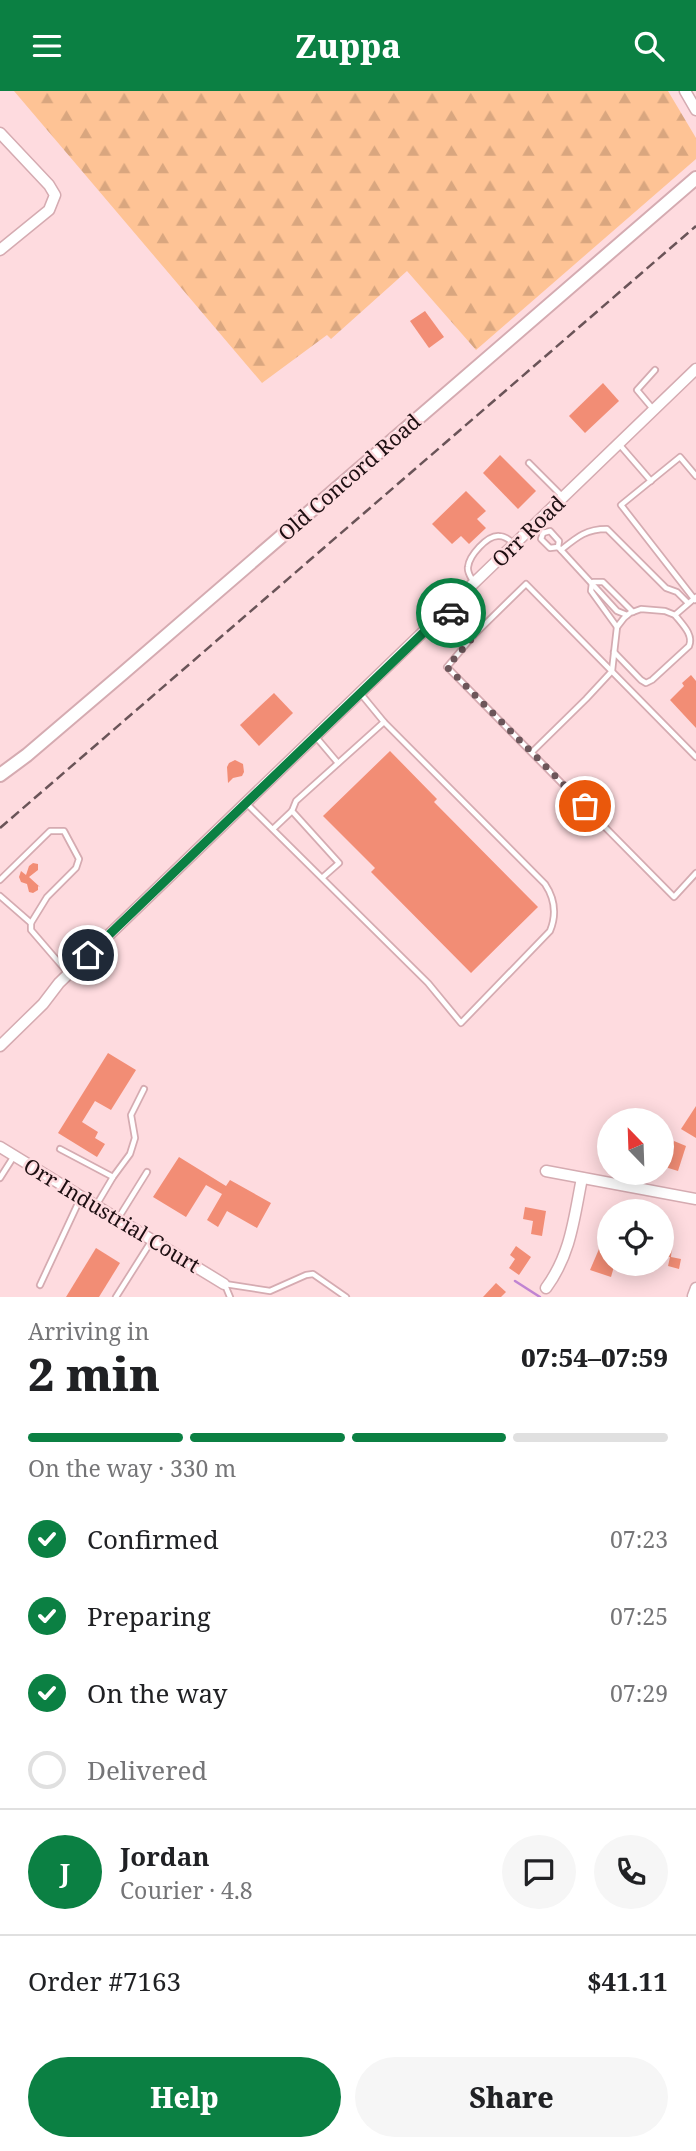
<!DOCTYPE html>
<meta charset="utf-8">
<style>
body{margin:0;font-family:"Noto Serif",serif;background:#f6f6f6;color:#202124;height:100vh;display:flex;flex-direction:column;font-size:26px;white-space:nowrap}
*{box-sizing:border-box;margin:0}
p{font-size:23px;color:#757577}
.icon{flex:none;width:38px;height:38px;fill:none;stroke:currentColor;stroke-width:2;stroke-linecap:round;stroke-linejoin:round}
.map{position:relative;height:1206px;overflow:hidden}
.side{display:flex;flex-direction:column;background:#fff;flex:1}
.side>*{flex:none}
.needle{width:46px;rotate:337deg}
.fabs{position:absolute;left:597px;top:1017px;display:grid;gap:14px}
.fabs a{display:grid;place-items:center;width:77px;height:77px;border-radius:50%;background:#fff;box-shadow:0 4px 18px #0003;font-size:35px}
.pin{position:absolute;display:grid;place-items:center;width:60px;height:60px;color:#fff;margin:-30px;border:4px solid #fff;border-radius:50%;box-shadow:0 2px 7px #0007}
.courier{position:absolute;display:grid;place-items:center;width:70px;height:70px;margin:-35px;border:5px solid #0b8043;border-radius:50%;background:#fff;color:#222;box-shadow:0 2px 9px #0007}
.headline em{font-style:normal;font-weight:800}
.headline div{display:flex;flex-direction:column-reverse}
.headline{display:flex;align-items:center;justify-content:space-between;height:119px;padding:0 28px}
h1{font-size:46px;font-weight:800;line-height:52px}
.bar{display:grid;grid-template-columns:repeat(4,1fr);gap:10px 7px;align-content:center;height:84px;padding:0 28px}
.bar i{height:9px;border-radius:5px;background:#e0e0e0}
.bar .on{background:#0b8043}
.bar p{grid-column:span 4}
.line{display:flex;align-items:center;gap:18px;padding:0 28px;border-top:2px solid #e0e0e0}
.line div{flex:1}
.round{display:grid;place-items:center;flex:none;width:74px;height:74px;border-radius:37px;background:#f6f6f6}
ol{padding:0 28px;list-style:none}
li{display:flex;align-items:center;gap:21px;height:77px}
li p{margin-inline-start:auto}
li .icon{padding:7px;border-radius:50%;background:#0b8043;color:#fff;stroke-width:4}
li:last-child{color:#757577}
li i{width:38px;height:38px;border:4px solid #e0e0e0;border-radius:50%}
.cta{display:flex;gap:14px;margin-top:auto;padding:14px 28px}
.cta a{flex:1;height:80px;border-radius:42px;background:#0b8043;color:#fff;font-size:28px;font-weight:800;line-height:80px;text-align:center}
.cta a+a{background:#f6f6f6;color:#202124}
header{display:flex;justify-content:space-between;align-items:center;height:91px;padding:0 28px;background:#0b8043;color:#fff;font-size:32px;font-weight:800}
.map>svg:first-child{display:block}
</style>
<header><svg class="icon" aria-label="menu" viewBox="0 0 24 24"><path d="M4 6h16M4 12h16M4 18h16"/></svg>Zuppa<svg class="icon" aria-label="search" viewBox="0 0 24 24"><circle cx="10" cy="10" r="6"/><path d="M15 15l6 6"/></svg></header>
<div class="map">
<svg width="696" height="1206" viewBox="0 0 696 1206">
<defs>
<pattern id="forest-firs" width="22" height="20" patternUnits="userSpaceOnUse" patternTransform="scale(1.75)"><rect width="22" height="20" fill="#fec395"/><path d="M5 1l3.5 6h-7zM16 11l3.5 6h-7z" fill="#d9a67f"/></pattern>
</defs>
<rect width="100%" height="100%" fill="#fedbdf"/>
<!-- forest -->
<path fill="url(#forest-firs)" d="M14,0h654l28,47v21l-220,191 -69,-79 -76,68 -4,-4 -65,48z"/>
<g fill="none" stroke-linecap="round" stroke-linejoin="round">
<!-- stream -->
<path stroke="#c084d2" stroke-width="2.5" d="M515,1190l25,16"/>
</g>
<!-- building -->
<g fill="#f28d75">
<path d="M425,220l19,26 -15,11 -19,-27z"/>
<path d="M603,292l16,18 -34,32 -16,-17z"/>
<path d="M500,364l36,36 -18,18 -35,-36z"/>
<path d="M466,400l20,20 -9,8 9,9 -17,16 -8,-8 -9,8 -20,-20z"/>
<path d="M691,584l5,6v47l-26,-28 14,-14 -2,-3z"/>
<path d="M274,602l19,20 -34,33 -19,-21z"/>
<path d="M390,660l47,48 -3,3 104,105 -67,66 -100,-101 4,-4 -52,-52z"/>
<path d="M235,669l8,4 1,8 -2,4 -9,2 -5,5 -1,-16 2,-4z"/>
<path d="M33,772l5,1v6l-9,7 11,10 -2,-1v4l-5,3 -4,-1 -2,-8 -6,-2 -2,-5 2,-6 5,4 3,-9z"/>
<path d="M108,962l28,17 -25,40 -16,-9 -13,21 16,10 -3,6 10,6 -8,13 -39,-24z"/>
<path d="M696,1015v32l-15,-9z"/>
<path d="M674,1050l12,5 -8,25 -13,-4z"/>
<path d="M179,1066l47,29 4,-6 41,23 -14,25 -30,-17 -9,16 -11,-7 15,-26 -16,-9 -20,32 -33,-20z"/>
<path d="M525,1116l21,4 -4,25 -11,-2 2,-13 -10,-2z"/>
<path d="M604,1134h5v38h6l-4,14 -21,-7 9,-21h2z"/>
<path d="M665,1145h8l-2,21 10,2 -2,10 -11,-3 2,-9 -7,-1 -1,-19 3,1z"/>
<path d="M516,1155l15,11 -12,18 -10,-7 6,-9 -5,-4z"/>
<path d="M96,1157l24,15 -21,34h-33z"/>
<path d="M496,1192l10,9 -5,5h-18z"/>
</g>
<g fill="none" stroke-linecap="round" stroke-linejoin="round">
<!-- service casing -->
<g stroke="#d5abb1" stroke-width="8">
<g id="service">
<path d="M653,318l-16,-19 18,-20"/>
<path d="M619,353l32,37"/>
<path d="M529,372l33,33"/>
<path d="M536,435l7,7 -2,6 9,9 8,-1"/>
<path d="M543,442l7,-2 9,10 -1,6 3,3 56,61 10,4"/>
<path d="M561,459c16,-13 25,-21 46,-21l59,59 11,4 11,11"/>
<path d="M593,491h10l30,30"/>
<path d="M474,492c-3,-6 -7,-10 -6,-16 1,-11 19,-32 31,-31 6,0 11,4 15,8"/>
<path d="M592,492l-1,8 26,36"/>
<path d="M695,509l-74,-95 59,-48 16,19"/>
<path d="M448,519l25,26"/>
<path d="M614,561l27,28 5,3 6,-3 37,-34c5,-11 -7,-22 -14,-31"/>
<path d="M361,603l23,28"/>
<path d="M316,646l22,26"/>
<path d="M532,661l54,-53 26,-28 5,-44 7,-9 6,-5 11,-4 24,2 10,4 21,-18"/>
<path d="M696,666l-170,-173 -53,52 -26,31 227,230 22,-24"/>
<path d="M246,712l182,180 33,40 89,-92c7,-17 5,-32 -5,-47l-161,-162 -88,79 -4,10 47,52 -17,15"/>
<path d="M273,738l19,-18"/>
<path d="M0,789l50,-49h14l15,28 -3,9 -29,29 -16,26"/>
<path d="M0,805l31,27v7l37,43"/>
<path d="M60,1058l53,28"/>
<path d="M0,1087l14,-22"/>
<path d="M97,1113l16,-27 17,-23 5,-16 -4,-23 13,-26"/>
<path d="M119,1126l28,-45"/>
<path d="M225,1193l45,7 36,-16 7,-1 33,23"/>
<path d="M40,1194l41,-88"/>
<path d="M225,1194l5,12"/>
<path d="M116,1206l36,-57"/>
</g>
</g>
<!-- minor casing -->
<g stroke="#d5abb1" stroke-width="13">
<g id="minor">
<path d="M685,0l11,19"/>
<path d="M0,42l49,52 6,10 -6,15 -49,40"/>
<path d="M0,955l43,-42 16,-21 637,-614"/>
<path d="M0,1056l224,137"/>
<path d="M546,1080l150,28"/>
<path d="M546,1197c25,-34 28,-70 36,-110"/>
<path d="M693,1205l3,-8"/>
</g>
</g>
<!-- tertiary casing -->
<g stroke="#d5abb1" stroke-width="16">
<path id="tertiary" d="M0,684l27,-20 95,-81 574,-496"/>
</g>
<!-- service -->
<use href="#service" stroke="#fff" stroke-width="4.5"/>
<!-- minor -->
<use href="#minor" stroke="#fff" stroke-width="10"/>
<!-- tertiary -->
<use href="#tertiary" stroke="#fff" stroke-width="12"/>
<!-- rail -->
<path stroke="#6a5458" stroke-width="2.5" stroke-dasharray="10 5" stroke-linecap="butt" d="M0,737l696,-602"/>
</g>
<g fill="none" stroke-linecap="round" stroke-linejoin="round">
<!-- done -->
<path stroke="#6c565a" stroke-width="7" stroke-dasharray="0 12.6" d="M451,522l23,23 -27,31 138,139"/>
<!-- route -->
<path stroke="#0b8043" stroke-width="9" d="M88,864l360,-346 3,4"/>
</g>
<g text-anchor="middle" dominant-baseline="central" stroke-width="5" stroke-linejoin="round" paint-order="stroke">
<!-- street labels -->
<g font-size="21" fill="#1e0f12" stroke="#fedbdf">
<text transform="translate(349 386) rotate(-41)">Old Concord Road</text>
<text transform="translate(528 440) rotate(-44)">Orr Road</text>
<text transform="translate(112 1124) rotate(31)">Orr Industrial Court</text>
</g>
</g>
</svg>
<div class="fabs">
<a><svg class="needle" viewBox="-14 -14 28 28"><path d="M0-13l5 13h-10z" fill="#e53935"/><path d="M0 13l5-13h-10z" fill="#757577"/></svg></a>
<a><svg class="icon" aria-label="locate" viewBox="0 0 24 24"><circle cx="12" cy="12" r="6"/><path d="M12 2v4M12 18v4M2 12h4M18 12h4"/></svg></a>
</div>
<div class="pin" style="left:585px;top:715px;background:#ea580c"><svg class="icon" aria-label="bag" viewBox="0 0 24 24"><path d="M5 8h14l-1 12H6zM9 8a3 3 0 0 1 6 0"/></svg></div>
<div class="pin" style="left:88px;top:864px;background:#1f2937"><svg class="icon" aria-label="home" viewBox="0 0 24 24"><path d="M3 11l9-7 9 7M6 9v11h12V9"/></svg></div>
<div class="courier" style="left:451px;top:522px"><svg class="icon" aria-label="car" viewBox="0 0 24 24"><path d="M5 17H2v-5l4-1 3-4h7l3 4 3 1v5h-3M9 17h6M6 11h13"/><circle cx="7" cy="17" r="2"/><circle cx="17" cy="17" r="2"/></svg></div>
</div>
<section class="side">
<div class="headline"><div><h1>2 min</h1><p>Arriving in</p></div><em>07:54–07:59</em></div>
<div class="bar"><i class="on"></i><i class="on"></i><i class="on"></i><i></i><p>On the way · 330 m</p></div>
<ol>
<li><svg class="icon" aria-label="check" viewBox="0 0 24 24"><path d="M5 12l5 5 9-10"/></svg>Confirmed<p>07:23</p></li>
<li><svg class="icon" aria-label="check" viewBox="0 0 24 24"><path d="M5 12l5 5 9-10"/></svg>Preparing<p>07:25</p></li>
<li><svg class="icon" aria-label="check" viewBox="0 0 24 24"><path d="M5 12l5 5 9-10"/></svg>On the way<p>07:29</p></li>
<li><i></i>Delivered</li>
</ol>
<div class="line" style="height:126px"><b class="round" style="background:#0b8043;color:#fff">J</b><div><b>Jordan</b><p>Courier · 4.8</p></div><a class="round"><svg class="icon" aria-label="chat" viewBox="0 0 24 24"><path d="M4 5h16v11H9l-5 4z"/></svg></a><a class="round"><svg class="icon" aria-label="phone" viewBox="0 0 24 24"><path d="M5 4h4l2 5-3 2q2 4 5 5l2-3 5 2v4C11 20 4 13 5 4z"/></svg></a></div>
<div class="line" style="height:91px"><div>Order #7163</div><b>$41.11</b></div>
<div class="cta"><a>Help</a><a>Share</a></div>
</section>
